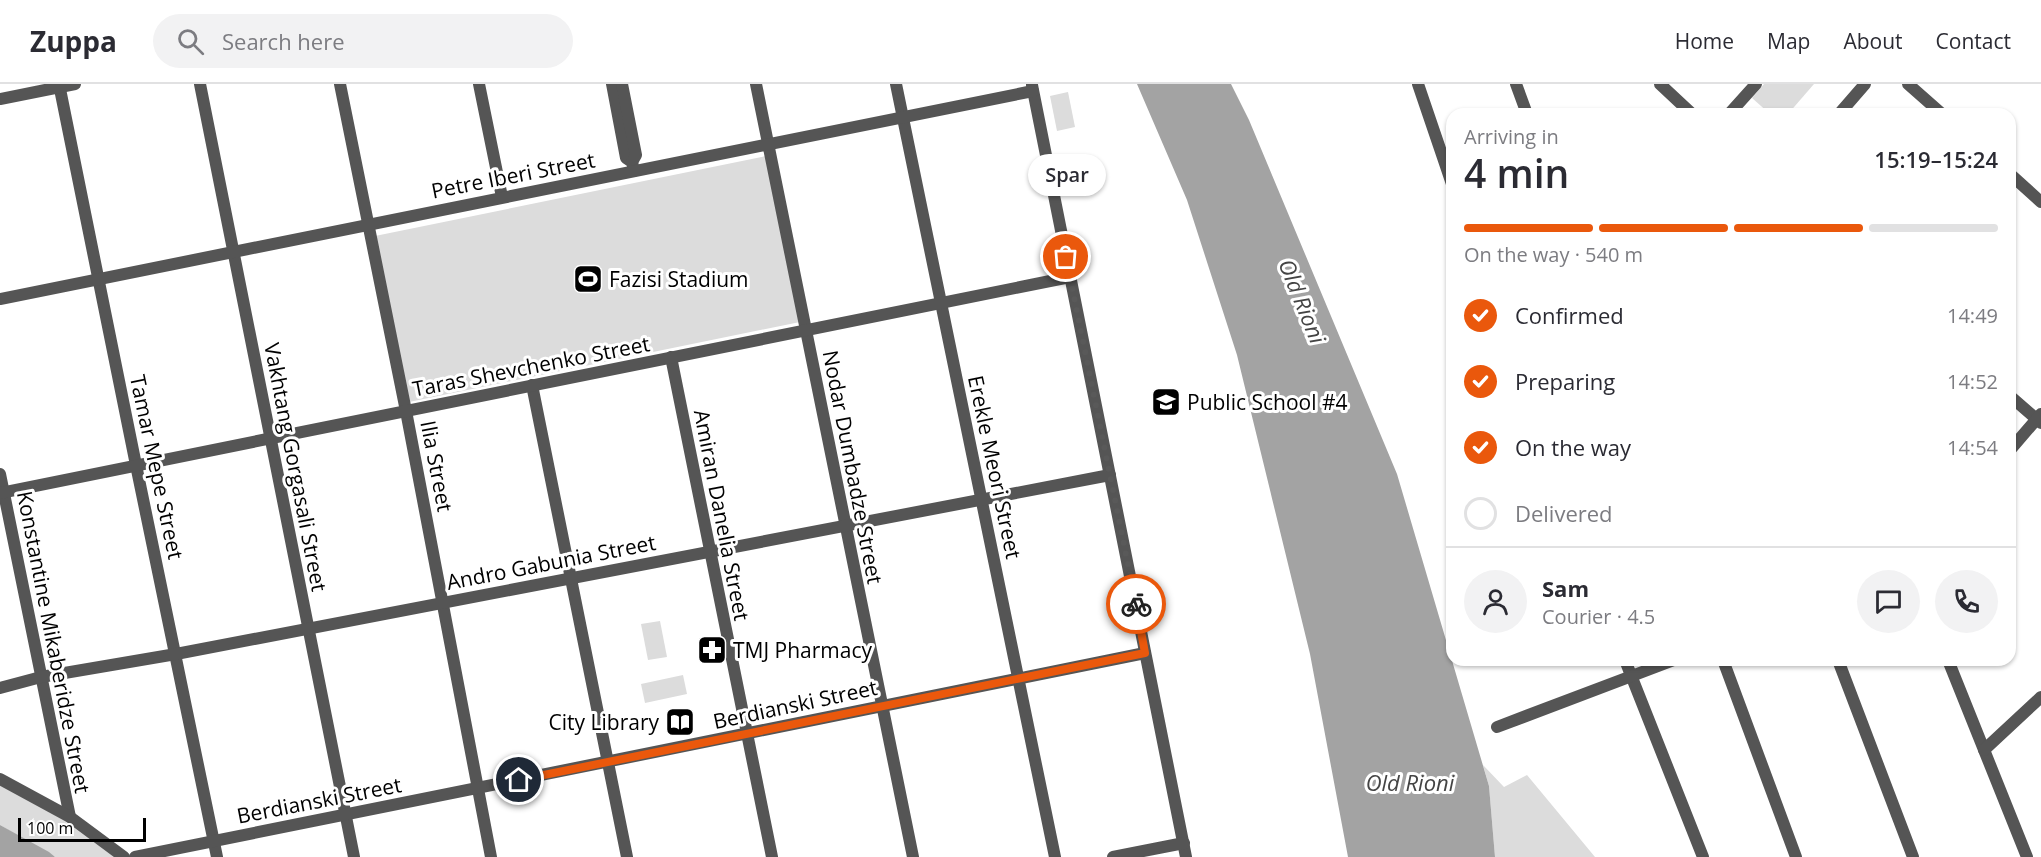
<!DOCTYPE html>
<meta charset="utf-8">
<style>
body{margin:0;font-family:"Open Sans",sans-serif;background:#f2f2f3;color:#2b2b33;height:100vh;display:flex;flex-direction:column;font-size:22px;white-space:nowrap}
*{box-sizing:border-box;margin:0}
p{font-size:20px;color:#7c7c81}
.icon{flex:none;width:33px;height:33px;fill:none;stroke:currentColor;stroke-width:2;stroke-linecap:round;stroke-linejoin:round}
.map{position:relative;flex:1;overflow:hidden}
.panel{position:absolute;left:1446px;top:24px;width:570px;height:558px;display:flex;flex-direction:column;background:#fff;border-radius:18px;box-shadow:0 2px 4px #0004}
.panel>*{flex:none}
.scale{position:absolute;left:18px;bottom:15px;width:128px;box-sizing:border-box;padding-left:6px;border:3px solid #000;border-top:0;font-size:16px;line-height:21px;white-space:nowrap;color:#000;-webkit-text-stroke:4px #fff;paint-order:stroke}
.pin{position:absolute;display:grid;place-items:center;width:51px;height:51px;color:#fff;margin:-26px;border:3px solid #fff;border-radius:50%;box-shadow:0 2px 6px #0007}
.courier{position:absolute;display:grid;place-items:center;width:60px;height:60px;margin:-30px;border:4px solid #ea580c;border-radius:50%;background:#fff;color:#222;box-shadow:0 2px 8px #0007}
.bubble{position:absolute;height:42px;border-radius:21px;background:#fff;box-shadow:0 2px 4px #0004;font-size:20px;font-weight:600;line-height:42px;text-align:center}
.overview em{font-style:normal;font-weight:600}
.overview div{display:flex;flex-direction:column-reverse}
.overview{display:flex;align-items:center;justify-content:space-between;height:102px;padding:0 18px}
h1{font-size:39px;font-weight:600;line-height:45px}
.bar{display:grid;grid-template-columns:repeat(4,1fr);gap:9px 6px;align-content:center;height:72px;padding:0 18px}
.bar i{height:8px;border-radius:4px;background:#e1e1e2}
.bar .on{background:#ea580c}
.bar p{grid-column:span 4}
.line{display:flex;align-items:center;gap:15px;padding:0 18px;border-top:2px solid #e1e1e2}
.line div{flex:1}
.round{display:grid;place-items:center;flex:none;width:63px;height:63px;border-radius:32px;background:#f2f2f3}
ol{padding:0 18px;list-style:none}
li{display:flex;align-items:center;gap:18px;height:66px}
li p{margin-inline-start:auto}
li .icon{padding:6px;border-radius:50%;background:#ea580c;color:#fff;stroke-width:4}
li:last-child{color:#7c7c81}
li i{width:33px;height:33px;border:3px solid #e1e1e2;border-radius:50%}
header{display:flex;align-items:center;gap:36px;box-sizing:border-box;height:84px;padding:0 30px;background:#fff;border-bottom:2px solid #e1e1e2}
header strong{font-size:28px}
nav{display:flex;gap:33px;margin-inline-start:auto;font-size:21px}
.search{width:420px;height:54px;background:#f2f2f3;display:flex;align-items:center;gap:15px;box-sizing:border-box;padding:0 21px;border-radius:33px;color:#7c7c81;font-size:22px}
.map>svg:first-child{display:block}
</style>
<header>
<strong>Zuppa</strong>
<div class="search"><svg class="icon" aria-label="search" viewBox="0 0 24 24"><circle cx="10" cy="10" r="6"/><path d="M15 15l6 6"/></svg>Search here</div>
<nav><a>Home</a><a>Map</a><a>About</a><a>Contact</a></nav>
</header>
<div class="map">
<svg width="2041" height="773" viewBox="0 0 2041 773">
<rect width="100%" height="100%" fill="#fff"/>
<!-- green -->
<g fill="#dcdcdc">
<path d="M1764,0h50l-26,30h-18l-18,-16z"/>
<path d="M1068,8l7,35 -18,4 -7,-35z"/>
<path d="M766,72l34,166 -391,80 -34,-166z"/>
<path d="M660,537l7,36 -19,3 -7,-36z"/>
<path d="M683,591l4,19 -42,9 -4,-19z"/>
<path d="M1483,681l21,22 23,-12 68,82h-100l-6,-71z"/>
<path d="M0,700l69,37 47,36h-61l-50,-29 -5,-3z"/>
</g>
<!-- water -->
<g fill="#a3a3a3">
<path d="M1137,0h94l18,36 148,354 92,312 6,71h-147l-38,-203 -73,-299 -50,-155z"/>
<path d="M0,741l49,27 6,5h-55z"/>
</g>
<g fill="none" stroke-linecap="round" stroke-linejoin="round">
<!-- minor -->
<g stroke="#555" stroke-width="12">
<path d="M59,0l77,381 81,392"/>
<path d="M200,0l154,773"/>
<path d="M340,0l66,327 85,446"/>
<path d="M479,0l23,113"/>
<path d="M612,0l14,74 6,4 2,9"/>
<path d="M622,0l14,71 -4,7"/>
<path d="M756,0l157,773"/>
<path d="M896,0l159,773"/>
<path d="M1418,0l34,100"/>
<path d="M1516,0l11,30"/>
<path d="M1660,0l32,30"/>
<path d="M1908,0l34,30"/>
<path d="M1032,1l154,772"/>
<path d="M0,15l75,-15"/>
<path d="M1729,30l27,-30"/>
<path d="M1839,30l26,-30"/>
<path d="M2010,90l31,28"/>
<path d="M0,215l1033,-208"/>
<path d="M671,273l101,500"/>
<path d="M532,301l95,472"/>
<path d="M2010,312l31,27"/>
<path d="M2010,366l31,-36"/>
<path d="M0,390l70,343"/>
<path d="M0,409l1070,-216"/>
<path d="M1625,576l78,197"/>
<path d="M1723,576l73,197"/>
<path d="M1838,576l75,197"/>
<path d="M1948,576l79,197"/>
<path d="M0,604l41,-11 135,-23 934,-179"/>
<path d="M1497,643l177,-67"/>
<path d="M1984,666l57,-53"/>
<path d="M0,695l70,38 54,40"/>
<path d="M135,773l1010,-204"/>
<path d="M1113,773l71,-14"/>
</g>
</g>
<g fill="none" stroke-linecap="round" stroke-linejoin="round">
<!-- done -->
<path stroke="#595959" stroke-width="6" stroke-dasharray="0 10.8" d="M1066,173l70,347"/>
<!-- route -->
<path stroke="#ea580c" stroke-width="8" d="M519,696l626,-127 -9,-49"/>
</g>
<!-- icons -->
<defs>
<g id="stadium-square" transform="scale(1.5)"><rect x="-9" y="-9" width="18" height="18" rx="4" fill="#000" stroke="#fff"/><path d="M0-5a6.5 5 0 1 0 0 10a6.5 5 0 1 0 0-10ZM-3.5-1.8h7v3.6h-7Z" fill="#fff"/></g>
<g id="school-square" transform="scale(1.5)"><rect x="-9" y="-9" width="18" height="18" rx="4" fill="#000" stroke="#fff"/><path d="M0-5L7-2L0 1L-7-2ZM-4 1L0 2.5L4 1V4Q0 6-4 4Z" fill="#fff"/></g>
<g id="pharmacy-square" transform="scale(1.5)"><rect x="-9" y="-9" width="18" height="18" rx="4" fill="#000" stroke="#fff"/><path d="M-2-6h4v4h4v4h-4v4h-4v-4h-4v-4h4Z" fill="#fff"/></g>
<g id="library-square" transform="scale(1.5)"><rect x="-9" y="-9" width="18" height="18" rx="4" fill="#000" stroke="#fff"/><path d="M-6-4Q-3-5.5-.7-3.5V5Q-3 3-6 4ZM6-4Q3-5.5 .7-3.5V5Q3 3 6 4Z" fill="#fff"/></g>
</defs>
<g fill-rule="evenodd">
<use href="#stadium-square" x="588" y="195"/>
<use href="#school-square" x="1166" y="318"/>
<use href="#pharmacy-square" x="712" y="566"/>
<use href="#library-square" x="680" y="638"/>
</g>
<g text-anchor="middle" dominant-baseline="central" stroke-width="6" stroke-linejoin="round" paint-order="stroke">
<!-- street labels -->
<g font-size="21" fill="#000" stroke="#fff">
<text transform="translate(513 91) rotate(-11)">Petre Iberi Street</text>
<text transform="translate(531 282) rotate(-11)">Taras Shevchenko Street</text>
<text transform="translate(437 382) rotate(79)">Ilia Street</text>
<text transform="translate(157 383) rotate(78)">Tamar Mepe Street</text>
<text transform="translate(296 383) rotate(79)">Vakhtang Gorgasali Street</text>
<text transform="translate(853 383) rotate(79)">Nodar Dumbadze Street</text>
<text transform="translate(995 383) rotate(78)">Erekle Meori Street</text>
<text transform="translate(722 431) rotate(79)">Amiran Danelia Street</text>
<text transform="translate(551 478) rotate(-11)">Andro Gabunia Street</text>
<text transform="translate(54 558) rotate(79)">Konstantine Mikaberidze Street</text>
<text transform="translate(795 620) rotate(-12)">Berdianski Street</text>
<text transform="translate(319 716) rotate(-11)">Berdianski Street</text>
</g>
<!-- poi labels -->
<g font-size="21" fill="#000" stroke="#fff" text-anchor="start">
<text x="609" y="195">Fazisi Stadium</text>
<text x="1187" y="318">Public School #4</text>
<text x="733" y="566">TMJ Pharmacy</text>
<text x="659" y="638" text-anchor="end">City Library</text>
</g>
<!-- water labels -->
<g font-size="22" font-style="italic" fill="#444" stroke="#fff">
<text transform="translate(1303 217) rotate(68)">Old Rioni</text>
<text x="1410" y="698">Old Rioni</text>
</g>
</g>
</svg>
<div class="scale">100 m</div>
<div class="pin" style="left:1066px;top:173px;background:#ea580c"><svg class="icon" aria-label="bag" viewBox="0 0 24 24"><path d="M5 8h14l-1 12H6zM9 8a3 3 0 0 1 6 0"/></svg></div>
<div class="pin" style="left:519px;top:696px;background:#1f2937"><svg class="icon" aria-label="home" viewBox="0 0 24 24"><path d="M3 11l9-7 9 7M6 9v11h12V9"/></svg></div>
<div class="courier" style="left:1136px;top:520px"><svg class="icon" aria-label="bike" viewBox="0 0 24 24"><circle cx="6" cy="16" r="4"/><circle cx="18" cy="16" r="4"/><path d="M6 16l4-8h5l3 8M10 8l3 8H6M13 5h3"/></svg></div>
<div class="bubble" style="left:1028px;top:70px;width:78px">Spar</div>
<section class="panel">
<div class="overview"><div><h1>4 min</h1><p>Arriving in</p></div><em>15:19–15:24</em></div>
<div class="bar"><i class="on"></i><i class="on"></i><i class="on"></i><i></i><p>On the way · 540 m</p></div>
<ol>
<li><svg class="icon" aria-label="check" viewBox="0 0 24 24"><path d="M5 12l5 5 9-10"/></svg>Confirmed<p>14:49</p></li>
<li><svg class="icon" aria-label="check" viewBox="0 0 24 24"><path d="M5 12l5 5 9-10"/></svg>Preparing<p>14:52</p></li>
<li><svg class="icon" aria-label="check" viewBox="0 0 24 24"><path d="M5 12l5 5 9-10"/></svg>On the way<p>14:54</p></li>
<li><i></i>Delivered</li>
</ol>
<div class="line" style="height:108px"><a class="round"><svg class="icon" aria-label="person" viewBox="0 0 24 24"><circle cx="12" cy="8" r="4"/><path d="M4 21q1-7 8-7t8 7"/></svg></a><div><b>Sam</b><p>Courier · 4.5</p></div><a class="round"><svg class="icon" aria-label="chat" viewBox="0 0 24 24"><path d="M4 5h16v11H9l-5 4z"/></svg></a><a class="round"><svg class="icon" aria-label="phone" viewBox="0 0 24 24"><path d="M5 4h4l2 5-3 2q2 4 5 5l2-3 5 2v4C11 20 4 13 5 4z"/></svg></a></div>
</section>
</div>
